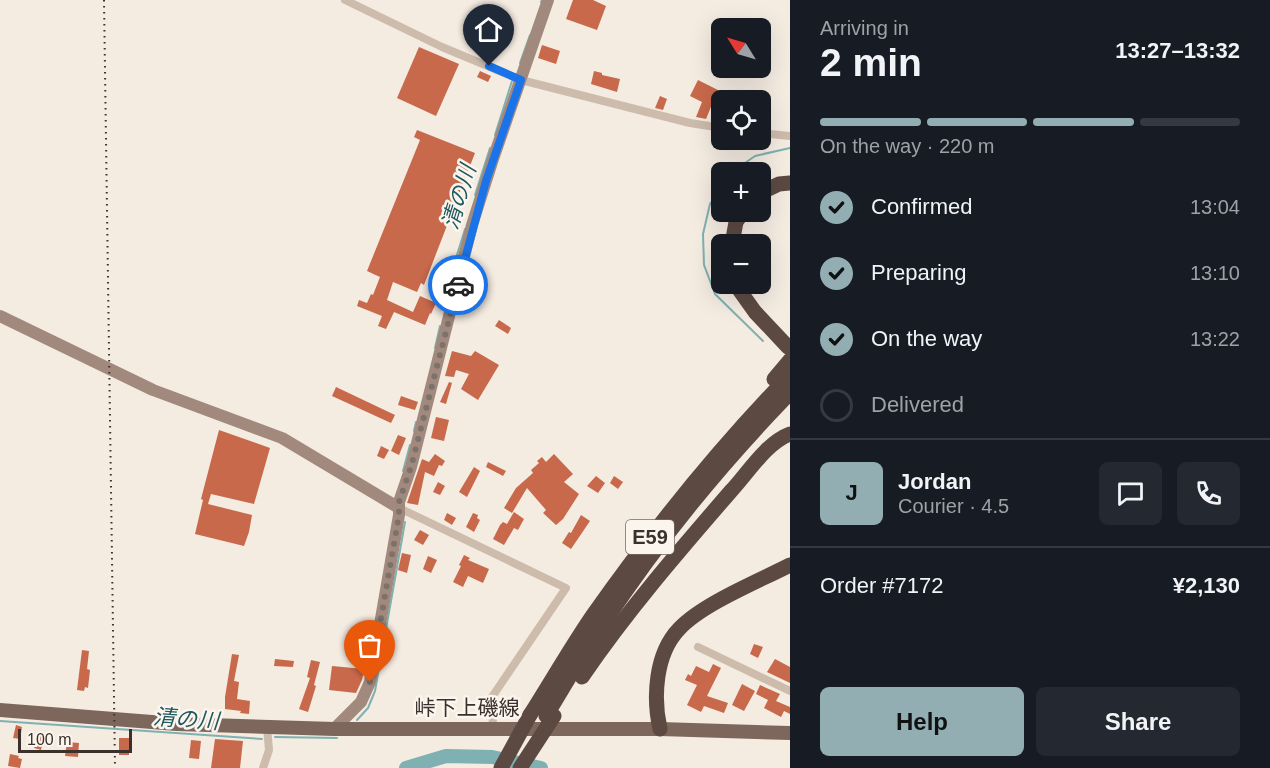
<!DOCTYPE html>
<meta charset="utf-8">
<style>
body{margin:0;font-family:Arial,"Noto Sans JP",sans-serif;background:#242831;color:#f1f3f6;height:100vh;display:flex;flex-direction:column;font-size:22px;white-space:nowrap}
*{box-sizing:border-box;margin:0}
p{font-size:20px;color:#9ea1a6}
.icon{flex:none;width:33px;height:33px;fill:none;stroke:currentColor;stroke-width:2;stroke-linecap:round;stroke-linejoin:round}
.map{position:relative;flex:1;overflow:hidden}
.side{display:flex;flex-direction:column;background:#171b24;width:480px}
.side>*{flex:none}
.needle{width:39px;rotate:307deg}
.fabs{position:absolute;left:711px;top:18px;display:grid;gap:12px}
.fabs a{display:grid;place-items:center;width:60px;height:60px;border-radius:9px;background:#171b24;box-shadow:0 6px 24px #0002;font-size:30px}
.scale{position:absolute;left:18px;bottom:15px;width:114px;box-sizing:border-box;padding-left:6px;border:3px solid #3b302b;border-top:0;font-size:16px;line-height:21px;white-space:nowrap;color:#3b302b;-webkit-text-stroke:4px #fbf5ee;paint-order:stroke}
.pin{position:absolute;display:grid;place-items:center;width:51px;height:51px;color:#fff;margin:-62px -26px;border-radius:50% 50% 50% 0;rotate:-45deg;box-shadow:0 0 6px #0007}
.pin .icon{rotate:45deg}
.courier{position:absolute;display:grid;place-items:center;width:60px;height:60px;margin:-30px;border:4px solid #1a73e8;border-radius:50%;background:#fff;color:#222;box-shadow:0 2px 8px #0007}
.head em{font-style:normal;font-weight:600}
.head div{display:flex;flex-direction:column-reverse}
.head{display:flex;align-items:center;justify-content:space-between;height:102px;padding:0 30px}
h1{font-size:39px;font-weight:600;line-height:45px}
.bar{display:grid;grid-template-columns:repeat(4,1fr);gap:9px 6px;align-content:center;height:72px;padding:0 30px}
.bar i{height:8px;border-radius:4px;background:#363941}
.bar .selected{background:#92aeb2}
.bar p{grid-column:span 4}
.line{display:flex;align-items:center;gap:15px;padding:0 30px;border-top:2px solid #363941}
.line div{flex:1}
.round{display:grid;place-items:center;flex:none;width:63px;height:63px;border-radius:9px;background:#242831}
ol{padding:0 30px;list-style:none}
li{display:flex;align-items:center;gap:18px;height:66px}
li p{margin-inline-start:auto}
li .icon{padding:6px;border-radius:50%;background:#92aeb2;color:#111;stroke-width:4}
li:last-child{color:#9ea1a6}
li i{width:33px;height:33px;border:3px solid #363941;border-radius:50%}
.action{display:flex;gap:12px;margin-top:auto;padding:12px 30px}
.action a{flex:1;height:69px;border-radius:9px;background:#92aeb2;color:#111;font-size:24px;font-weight:600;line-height:69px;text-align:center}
.action a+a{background:#242831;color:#f1f3f6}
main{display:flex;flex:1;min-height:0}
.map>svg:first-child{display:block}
</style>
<main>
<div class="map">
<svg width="790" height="768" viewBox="0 0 790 768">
<rect width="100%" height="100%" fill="#f4ebe1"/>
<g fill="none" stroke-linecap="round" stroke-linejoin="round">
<!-- stream -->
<g stroke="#7fb0b2" stroke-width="2">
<path d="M541,2l1,-2"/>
<path d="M520,63l10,-28"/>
<path d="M495,135l17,-54"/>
<path d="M732,172l23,-16 35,-8"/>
<path d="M722,186l-12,18 -7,30 1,31 11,29 48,47"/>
<path d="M475,195l15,-47"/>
<path d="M457,255l8,-26"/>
<path d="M445,306l8,-36"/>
<path d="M435,348l5,-22"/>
<path d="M414,431l2,-9"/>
<path d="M403,471l7,-26"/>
<path d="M357,720l11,-12 7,-17 30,-169"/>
<path d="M0,721l262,18"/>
<path d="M275,737l62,1"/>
</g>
<!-- river -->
<path stroke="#7fb0b2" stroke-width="14" d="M406,768l40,-12 46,1 49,11"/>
</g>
<!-- building -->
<g fill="#c8694b">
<path d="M573,0h20l13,6 -9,24 -31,-11z"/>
<path d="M494,27l8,3 -12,30 -7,-3z"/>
<path d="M542,45l18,6 -4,13 -18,-6z"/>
<path d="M419,47l40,17 -23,52 -39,-18z"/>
<path d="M480,71l11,5 -3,6 -11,-5z"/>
<path d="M594,71l8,2v2l18,4 -3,13 -26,-8z"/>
<path d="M698,80l22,11 17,9h-15v6l-9,-4 -7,17 -10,-2 6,-15 -12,-6z"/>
<path d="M660,96l7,3 -4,11 -8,-2z"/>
<path d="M417,130l58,23 -51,132 -3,-2 -4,9 -24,-10 -6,18 26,12 7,-16 16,7 -5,11 -1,-1 -5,12 -31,-13 -8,17 -8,-3 4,-10 -25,-10 2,-6 8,3 4,-9 2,1 7,-18 -13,-6 53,-131 -6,-3z"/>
<path d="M443,266l7,2 -9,29 -6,-2z"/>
<path d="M499,320l12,8 -3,6 -13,-8z"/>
<path d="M452,351l19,5 4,-5 24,14 -21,35 -17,-11 8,-15 -13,-4 -2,7 -9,-1z"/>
<path d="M449,382l3,1 -6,21 -6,-2z"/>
<path d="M336,387l59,28 -4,8 -59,-27z"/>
<path d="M401,396l17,6 -3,8 -17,-5z"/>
<path d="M436,417l13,3 -5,21 -13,-3z"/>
<path d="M219,430l51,18 -16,56 -43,-10 -3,10 44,11 -3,17 -5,14 -49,-12 8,-34 -2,-1z"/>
<path d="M398,435l8,3 -7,17 -8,-4z"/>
<path d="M381,446l8,4 -5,9 -7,-3z"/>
<path d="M435,454l10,7 -3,5 -3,-1 -5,11 -9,-4 -7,33 -11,-2 15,-44 7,3z"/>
<path d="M554,454l19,20 -9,8 15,12 -16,25 -7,6 -13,-12 3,-3 -19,-22 -15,25 -8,-5 12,-20 17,-15 -2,-3 8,-7 -2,-2 5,-4 4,5z"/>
<path d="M488,462l18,9 -3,5 -17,-9z"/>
<path d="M474,467l6,4 -13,26 -8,-5z"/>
<path d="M596,476l9,7 -7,10 -11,-7z"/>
<path d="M614,476l9,6 -5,7 -8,-6z"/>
<path d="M438,482l7,4 -5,9 -7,-3z"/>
<path d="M514,512l10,7 -6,11 -4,-2 -10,17 -11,-6 7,-14 3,-3 4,2z"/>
<path d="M447,513l9,5 -4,7 -8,-5z"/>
<path d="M473,513l5,2 -1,3 3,2 -6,12 -8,-5z"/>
<path d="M581,515l9,6 -19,28 -9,-6 7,-11 2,1z"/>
<path d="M420,530l9,5 -6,10 -9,-5z"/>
<path d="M402,553l9,2 -4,18 -9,-3z"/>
<path d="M464,555l6,3 -2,2 21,9 -6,14 -15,-7 -5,11 -10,-5 8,-16 -2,-1z"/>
<path d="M428,556l9,4 -6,13 -8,-4z"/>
<path d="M358,628l9,2 -2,11 -9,-2z"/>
<path d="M754,644l9,3 -5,11 -8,-4z"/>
<path d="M82,650l7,1 -2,18 3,1 -2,18 -3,-1 -1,4 -7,-1z"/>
<path d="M232,654l7,1 -5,26 5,1 -2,17 13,2 -1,13 -9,-1 1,-2 -16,-2v-12z"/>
<path d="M275,659l19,2 -1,6 -19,-1z"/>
<path d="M775,659l15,8v16l-23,-11z"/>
<path d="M311,660l9,2 -6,23 2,1 -8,26 -9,-3 11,-31 -3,-1z"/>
<path d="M713,664l8,4 -14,28 21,7 -4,10 -20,-7 -3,6 -14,-7 10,-20 -12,-5 3,-6 3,2 5,-10 13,6z"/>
<path d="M332,666l32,3 -2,11 -6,13 -27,-3z"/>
<path d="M742,684l13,7 -11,20 -12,-6z"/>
<path d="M760,685l20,9 -4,7 14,6v7l-6,-3 -3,6 -17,-9 4,-8 -12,-6z"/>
<path d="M16,725l6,2 -2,12 -7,-1z"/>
<path d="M38,734l6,2 -3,14 -7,-2z"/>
<rect x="119" y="738" width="10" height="17"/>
<path d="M215,739l28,2 -3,27h-29z"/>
<path d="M191,740l10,1 -2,18 -10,-1z"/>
<path d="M67,742l12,1 -1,14 -13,-1z"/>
<path d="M10,754l9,2 -1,2 4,1 -2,9 -12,-2z"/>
</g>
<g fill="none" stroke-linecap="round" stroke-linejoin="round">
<!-- street -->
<g stroke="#cdbbac" stroke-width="8">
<path d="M345,0l97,47 79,33 169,43 32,5"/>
<path d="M760,133l30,3"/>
<path d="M399,508l167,80 -74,109 1,31"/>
<path d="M698,647l92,44"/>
<path d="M263,768l6,-18 -2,-23"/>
</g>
<!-- secondary -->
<g stroke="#a18a7d" stroke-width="12">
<path d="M0,316l153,74 129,48 117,70"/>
<path d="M334,729l27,-27 9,-20 29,-167v-13l12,-35 61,-242 21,-66 55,-159"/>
</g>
<!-- primary -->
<path stroke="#7d675c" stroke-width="14" d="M0,710l177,14 157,5h326l130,4"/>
<!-- highway -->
<g stroke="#5c4a42" stroke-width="15">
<path d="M760,193l19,-9 11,-1"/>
<path d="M732,244l4,-22 7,-10"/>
<path d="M735,284l20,28 33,35"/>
<path d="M774,379l16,-19"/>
<path d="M582,677c45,-66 97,-126 149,-186 17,-18 35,-48 59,-57"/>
<path d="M530,715c21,-33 41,-68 63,-100 60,-85 125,-166 197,-240"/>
<path d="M546,716c19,-31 37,-63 58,-93 54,-82 117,-159 186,-230"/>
<path d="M660,729c-7,-31 -5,-75 19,-100 23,-25 80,-48 111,-64"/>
</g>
<!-- rail -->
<path stroke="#3b302b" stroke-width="2" stroke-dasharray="1.5 4.5" stroke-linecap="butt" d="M104,0l11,768"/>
<!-- highway-bridge -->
<g stroke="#5c4a42" stroke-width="15">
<path d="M501,768l29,-53"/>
<path d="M520,768l34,-52"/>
</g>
</g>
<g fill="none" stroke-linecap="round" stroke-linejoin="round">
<!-- done -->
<path stroke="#7c716b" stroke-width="6" stroke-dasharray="0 10.8" d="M370,682l29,-167v-13l12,-35 47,-182"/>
<!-- route -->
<path stroke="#1a73e8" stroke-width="8" d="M458,285l28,-104 35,-101 -32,-14"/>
</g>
<g text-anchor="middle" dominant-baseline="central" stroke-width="5" stroke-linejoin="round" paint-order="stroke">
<!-- shield labels -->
<rect fill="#fbf5ee" stroke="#756b66" stroke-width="1.5" x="626" y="520" width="48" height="34" rx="4.5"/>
<g font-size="20" font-weight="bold" fill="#3b302b">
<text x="650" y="537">E59</text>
</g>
<!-- street labels -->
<g font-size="21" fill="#3b302b" stroke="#fbf5ee">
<text x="467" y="707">峠下上磯線</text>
</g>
<!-- water labels -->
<g font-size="22" font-style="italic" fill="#1f5a5e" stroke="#fbf5ee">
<text transform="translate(459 197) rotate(-73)">清の川</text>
<text transform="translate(186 719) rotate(4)">清の川</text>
</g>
</g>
</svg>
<div class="fabs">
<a><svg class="needle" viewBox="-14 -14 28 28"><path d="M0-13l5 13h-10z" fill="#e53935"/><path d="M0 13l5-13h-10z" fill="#9ea1a6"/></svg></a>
<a><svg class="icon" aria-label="locate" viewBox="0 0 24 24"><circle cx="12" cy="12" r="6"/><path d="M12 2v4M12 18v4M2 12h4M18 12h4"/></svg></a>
<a>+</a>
<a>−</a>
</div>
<div class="scale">100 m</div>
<div class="pin" style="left:370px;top:682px;background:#ea580c"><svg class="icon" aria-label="bag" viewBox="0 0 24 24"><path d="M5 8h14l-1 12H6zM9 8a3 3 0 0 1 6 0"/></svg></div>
<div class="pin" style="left:489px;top:66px;background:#1f2937"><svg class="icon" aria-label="home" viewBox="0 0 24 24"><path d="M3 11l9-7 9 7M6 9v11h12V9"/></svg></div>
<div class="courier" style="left:458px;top:285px"><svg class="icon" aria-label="car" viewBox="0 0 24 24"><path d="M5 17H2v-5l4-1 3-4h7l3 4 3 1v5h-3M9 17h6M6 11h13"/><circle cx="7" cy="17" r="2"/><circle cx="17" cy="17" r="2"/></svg></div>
</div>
<section class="side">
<div class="head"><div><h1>2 min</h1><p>Arriving in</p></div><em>13:27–13:32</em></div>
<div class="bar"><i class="selected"></i><i class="selected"></i><i class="selected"></i><i></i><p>On the way · 220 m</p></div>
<ol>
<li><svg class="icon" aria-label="check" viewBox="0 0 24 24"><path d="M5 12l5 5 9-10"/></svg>Confirmed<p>13:04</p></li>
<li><svg class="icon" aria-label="check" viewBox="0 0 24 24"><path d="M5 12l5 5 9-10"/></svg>Preparing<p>13:10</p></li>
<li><svg class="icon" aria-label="check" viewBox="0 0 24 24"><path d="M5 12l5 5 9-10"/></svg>On the way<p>13:22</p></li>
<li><i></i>Delivered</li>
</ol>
<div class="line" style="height:108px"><b class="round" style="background:#92aeb2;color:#111">J</b><div><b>Jordan</b><p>Courier · 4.5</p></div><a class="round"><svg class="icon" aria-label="chat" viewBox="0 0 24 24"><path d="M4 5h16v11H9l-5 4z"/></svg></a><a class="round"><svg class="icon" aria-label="phone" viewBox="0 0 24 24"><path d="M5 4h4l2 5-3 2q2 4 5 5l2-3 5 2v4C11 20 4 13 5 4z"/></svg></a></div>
<div class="line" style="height:78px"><div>Order #7172</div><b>¥2,130</b></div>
<div class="action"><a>Help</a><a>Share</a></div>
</section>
</main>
